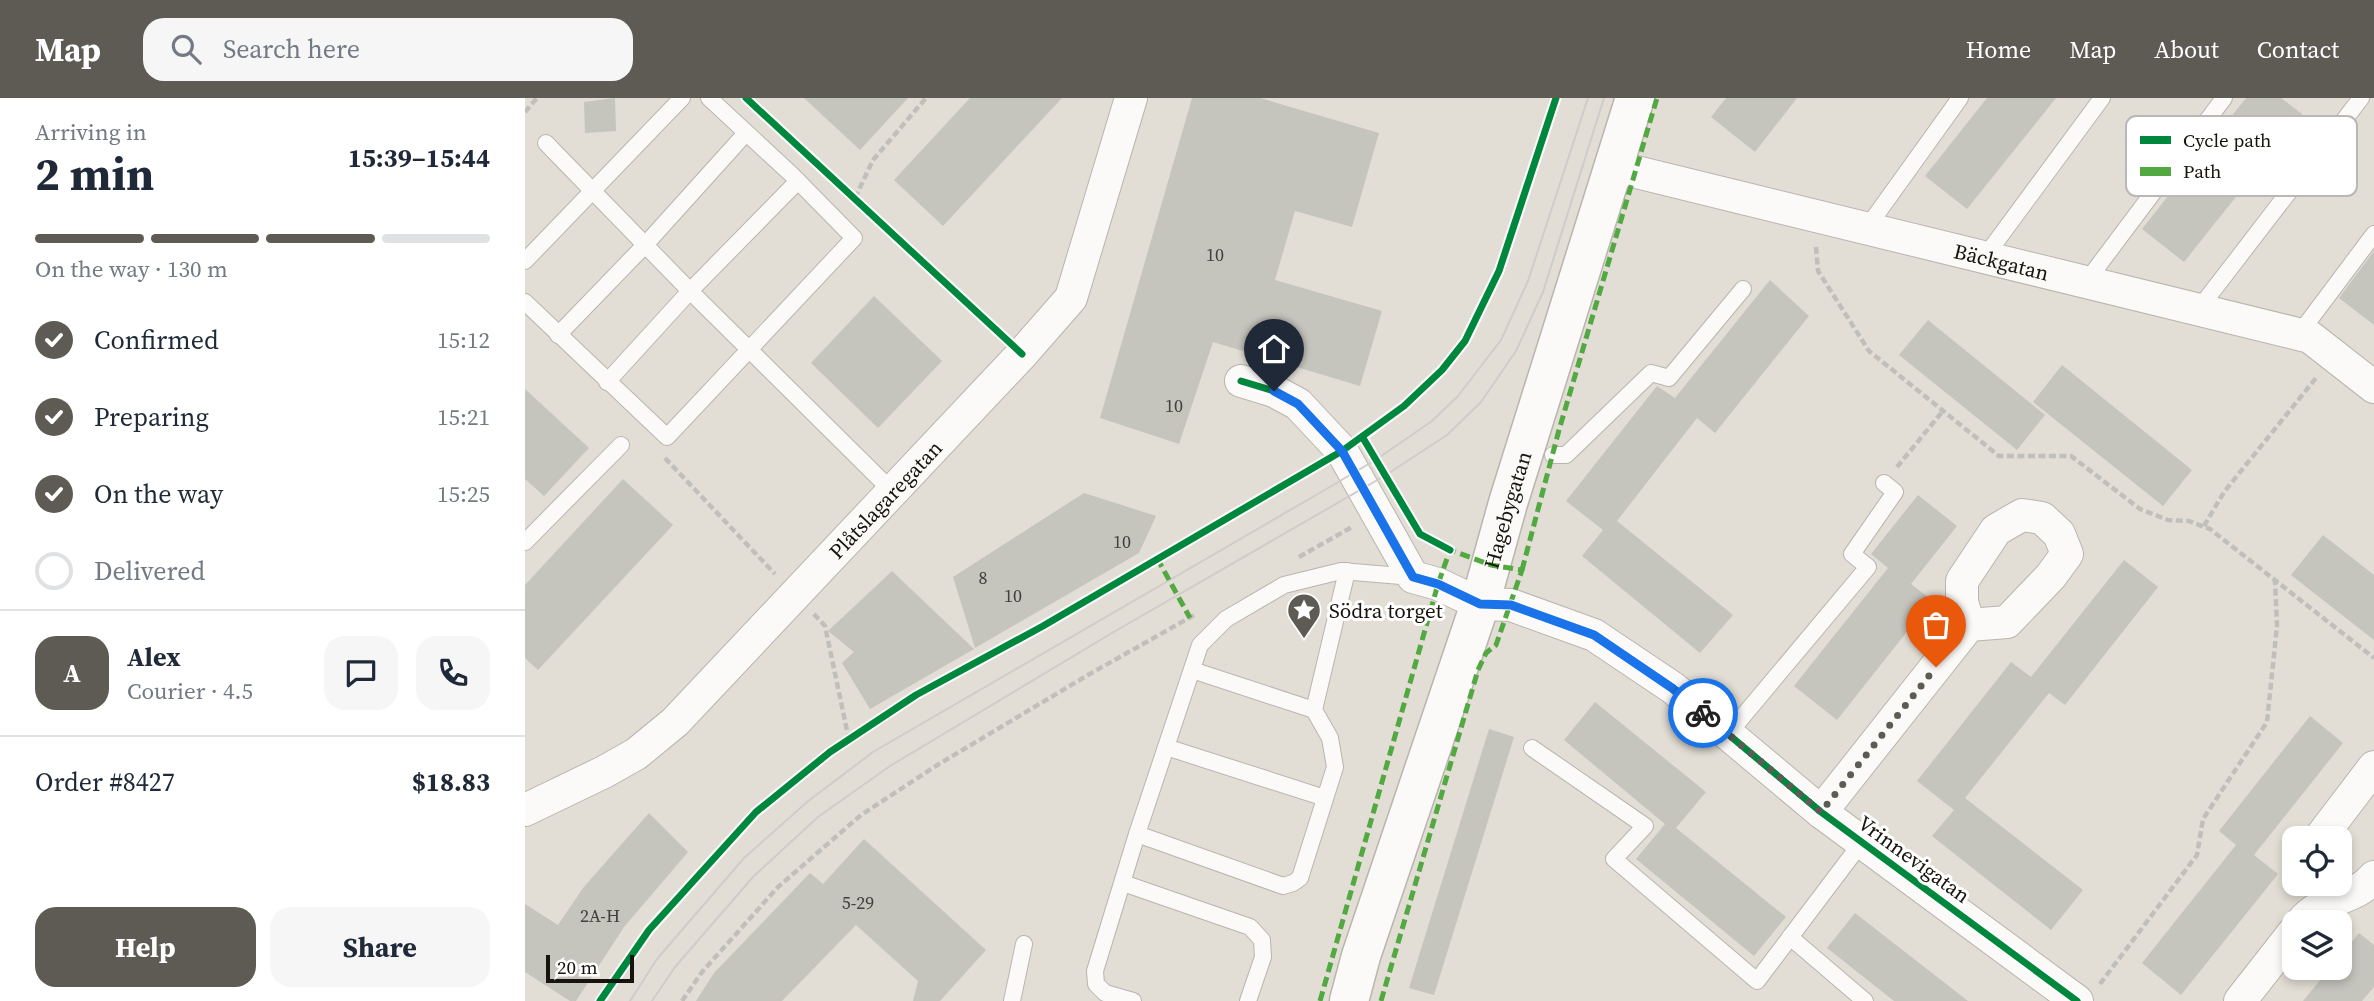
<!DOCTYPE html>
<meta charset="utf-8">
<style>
body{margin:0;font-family:"Source Serif 4",serif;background:#f6f6f7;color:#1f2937;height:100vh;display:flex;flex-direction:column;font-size:26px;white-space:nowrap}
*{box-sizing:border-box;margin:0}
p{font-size:23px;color:#747a83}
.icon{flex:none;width:38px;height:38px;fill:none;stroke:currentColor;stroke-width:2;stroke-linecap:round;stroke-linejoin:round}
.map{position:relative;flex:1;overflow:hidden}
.details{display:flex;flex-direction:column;background:#fff;width:525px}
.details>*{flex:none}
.controls{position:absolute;left:1757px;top:728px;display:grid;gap:14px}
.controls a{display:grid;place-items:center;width:70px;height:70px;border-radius:14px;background:#fff;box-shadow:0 4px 10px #0003;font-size:35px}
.scale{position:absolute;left:21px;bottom:18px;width:88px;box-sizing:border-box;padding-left:7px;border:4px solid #17140e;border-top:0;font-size:19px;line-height:24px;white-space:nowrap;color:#17140e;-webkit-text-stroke:5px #fff;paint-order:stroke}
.pin{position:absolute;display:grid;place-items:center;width:60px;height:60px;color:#fff;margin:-72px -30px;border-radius:50% 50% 50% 0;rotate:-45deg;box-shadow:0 0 7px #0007}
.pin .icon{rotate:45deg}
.courier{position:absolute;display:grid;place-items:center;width:70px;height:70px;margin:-35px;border:5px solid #1a73e8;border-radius:50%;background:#fff;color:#222;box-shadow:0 2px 9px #0007}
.headline em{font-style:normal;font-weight:700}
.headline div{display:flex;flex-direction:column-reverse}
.headline{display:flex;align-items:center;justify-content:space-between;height:119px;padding:0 35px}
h1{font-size:46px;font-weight:700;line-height:52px}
.bar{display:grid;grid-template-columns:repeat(4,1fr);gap:10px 7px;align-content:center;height:84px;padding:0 35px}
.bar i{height:9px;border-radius:5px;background:#e0e1e3}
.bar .active{background:#5e5b54}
.bar p{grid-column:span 4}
.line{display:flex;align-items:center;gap:18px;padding:0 35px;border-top:2px solid #e0e1e3}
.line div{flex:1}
.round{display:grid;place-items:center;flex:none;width:74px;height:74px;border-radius:21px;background:#f6f6f7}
ol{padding:0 35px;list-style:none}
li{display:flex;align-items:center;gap:21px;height:77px}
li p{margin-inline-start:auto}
li .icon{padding:7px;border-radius:50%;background:#5e5b54;color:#fff;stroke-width:4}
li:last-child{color:#747a83}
li i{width:38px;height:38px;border:4px solid #e0e1e3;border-radius:50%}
.cta{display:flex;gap:14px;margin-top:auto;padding:14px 35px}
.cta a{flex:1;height:80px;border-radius:21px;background:#5e5b54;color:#fff;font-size:28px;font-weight:700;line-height:80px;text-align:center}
.cta a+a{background:#f6f6f7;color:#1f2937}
header{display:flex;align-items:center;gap:42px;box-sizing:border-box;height:98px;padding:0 35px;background:#5e5b54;color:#fff}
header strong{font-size:33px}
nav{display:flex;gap:38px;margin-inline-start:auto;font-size:24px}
.search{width:490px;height:63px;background:#f6f6f7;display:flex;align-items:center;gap:18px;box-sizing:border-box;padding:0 24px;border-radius:21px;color:#747a83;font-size:26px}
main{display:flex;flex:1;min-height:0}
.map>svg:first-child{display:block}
</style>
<header>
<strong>Map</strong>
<div class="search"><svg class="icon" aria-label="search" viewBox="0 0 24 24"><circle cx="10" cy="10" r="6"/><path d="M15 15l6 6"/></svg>Search here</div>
<nav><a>Home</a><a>Map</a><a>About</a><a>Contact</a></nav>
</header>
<main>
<section class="details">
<div class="headline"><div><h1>2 min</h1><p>Arriving in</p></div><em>15:39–15:44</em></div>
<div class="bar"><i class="active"></i><i class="active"></i><i class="active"></i><i></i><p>On the way · 130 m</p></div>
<ol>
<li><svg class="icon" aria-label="check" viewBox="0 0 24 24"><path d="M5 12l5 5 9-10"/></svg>Confirmed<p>15:12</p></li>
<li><svg class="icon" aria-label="check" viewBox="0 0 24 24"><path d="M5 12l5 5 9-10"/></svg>Preparing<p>15:21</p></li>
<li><svg class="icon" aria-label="check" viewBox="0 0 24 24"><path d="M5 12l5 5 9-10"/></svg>On the way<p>15:25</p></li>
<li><i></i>Delivered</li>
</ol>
<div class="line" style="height:126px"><b class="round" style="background:#5e5b54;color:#fff">A</b><div><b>Alex</b><p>Courier · 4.5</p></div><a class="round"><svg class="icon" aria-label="chat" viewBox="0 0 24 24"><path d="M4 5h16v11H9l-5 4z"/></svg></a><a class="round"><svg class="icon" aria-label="phone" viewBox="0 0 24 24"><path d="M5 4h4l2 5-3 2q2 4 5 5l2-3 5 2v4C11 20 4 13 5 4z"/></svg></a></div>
<div class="line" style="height:91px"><div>Order #8427</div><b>$18.83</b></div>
<div class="cta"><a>Help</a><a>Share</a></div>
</section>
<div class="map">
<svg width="1849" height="903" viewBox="0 0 1849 903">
<rect width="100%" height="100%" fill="#e2ded5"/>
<!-- building -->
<g fill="#c5c4bd">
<path d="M90,0l1,33 -31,2 -1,-31z"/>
<path d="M279,0h104l-48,52z"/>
<path d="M445,0h92l-119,128 -49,-46z"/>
<path d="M667,0h68l119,35 -27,94 -57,-16 -20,69 107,31 -22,75 -147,-44 -34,102 -79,-26z"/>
<path d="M1201,0h71l-42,54 -44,-35z"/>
<path d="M1462,0h69l-89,111 -42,-33z"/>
<path d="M1721,0h35l21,16 -118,148 -42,-33z"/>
<path d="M1849,153v74l-35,-27z"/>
<path d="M1245,182l39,36 -94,117 -18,-15 -80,103 116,94 -33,38 -118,-97 21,-26 -37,-29 91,-115 18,12z"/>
<path d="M349,198l68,65 -64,67 -67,-65z"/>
<path d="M1403,222l117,95 -28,35 -118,-95z"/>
<path d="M1537,267l130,105 -29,36 -130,-104z"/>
<path d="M0,291l64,59 -45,48 -19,-17z"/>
<path d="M98,381l50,46 -135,145 -13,-12v-73z"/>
<path d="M559,395l72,23 -17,37 -164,95 -22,-71z"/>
<path d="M1393,397l39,31 -46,58 21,16 -95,120 -43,-34 94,-118 -17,-14z"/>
<path d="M1798,437l51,40v65l-83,-65z"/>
<path d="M1599,462l34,27 -93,118 -16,-12 -84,105 118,92 -32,40 -119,-94 22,-26 -37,-29 94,-119 20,15z"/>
<path d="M367,473l82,78 -104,60 -28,-46 12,-11 -26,-21z"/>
<path d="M1070,604l111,90 -30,36 110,89 -32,39 -118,-97 29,-35 -101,-84z"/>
<path d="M1785,618l33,27 -89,112 24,19 -97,121 -39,-32 94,-118 -17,-14z"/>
<path d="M964,631l25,8 -80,258 -25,-7z"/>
<path d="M124,715l39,39 -64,75 -48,74h-6l-45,-29v-68l33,21 25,-37z"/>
<path d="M339,741l122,111 -46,51h-27l5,-20 -62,-56 -74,76h-86l18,-28 96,-100 13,11z"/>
<path d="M1330,815l113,88h-74l-67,-53z"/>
<path d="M1834,835l15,12v42l-12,14h-59l27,-33h10v-12z"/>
</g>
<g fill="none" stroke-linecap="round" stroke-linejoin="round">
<!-- lane casing -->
<g stroke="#b9b5ae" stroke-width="18">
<g id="lane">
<path d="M21,45l144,148 202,200"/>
<path d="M1341,131l94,-131"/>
<path d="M1459,160l118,-160"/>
<path d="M0,163l157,-163"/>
<path d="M1561,184l138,-184"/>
<path d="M0,204l142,135 187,-199 -63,-64 -82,-76"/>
<path d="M1673,212l163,-212"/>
<path d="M1774,236l75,-100"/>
<path d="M33,237l87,-90 101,-112"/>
<path d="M82,284l83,-91 108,-110"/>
<path d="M1028,357h13l85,-82 18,5 74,-89"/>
<path d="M0,444l96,-97"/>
<path d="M667,572l122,40"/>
<path d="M1203,636l140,-167 -16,-13 43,-62 -11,-9"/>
<path d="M641,649l159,51"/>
<path d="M1007,650l113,78 -31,33 143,122 105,-139"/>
<path d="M612,736l146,52 10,-3 7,-5 35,-111 -5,-29 -16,-28 33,-139"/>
<path d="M598,785l127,44 12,13 1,17 -15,44"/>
<path d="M1265,839l75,64"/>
<path d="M487,903l12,-57"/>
<path d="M608,903l-28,-8 -9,-9 -1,-13 42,-137 63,-189 26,-26 58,-34 57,-14 72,6"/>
</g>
</g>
<!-- street casing -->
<g stroke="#b9b5ae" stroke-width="34">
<g id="street">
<path id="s1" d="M1087,68l698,171 64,50"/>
<path d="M716,283l33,10 24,13 44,47 71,126 25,7 42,20 31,1 83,30 79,53 148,124 256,189"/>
<path id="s2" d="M0,712l79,-38 32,-18 39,-32 347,-368 49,-56 60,-200"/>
<path d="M1296,714l148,-187 -7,-23v-21l34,-51 26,-15 20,3 17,16 8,20 -16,22 -44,46 -38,3"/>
<path d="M1795,740l54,-71"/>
<path d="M1777,824c19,-24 53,-22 72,-45"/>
<path d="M1715,903l54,-69"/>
</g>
</g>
<!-- secondary casing -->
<g stroke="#b9b5ae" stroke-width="41">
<g id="secondary">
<path id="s3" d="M824,903l12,-45 119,-352 28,-101 127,-405"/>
</g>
</g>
<!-- path -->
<g stroke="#c0bfbc" stroke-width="4.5" stroke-dasharray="7 3.5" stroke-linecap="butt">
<path d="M0,14l12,-14"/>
<path d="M330,100l18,-38 53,-62"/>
<path d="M1291,149l2,24 51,80 130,105h72l69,53 28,11 21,1 21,8 164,129"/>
<path d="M140,360l110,116"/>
<path d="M1372,369l45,-55"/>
<path d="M1679,428l20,-34 92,-114"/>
<path d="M774,459l53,-30"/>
<path d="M289,516l11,12 24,114"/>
<path d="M1575,886l97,-129 6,-36 64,-97 10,-96 -2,-45"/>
<path d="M157,903l20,-29 76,-85 83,-72 78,-51 149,-89 108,-61"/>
</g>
<!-- lane -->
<use href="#lane" stroke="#fbfaf9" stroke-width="16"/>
<!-- street -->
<use href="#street" stroke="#fbfaf9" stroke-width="32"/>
<!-- secondary -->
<use href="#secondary" stroke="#fbfaf9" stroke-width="38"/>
<!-- tram -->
<g stroke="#cecdcb" stroke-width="2">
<path d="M105,903l27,-42 87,-101 63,-56 66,-50 450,-261 54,-32 55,-38 26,-25 43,-56 27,-59 60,-183"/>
<path d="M127,903l23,-34 78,-90 65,-60 72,-51 222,-133 274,-158 61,-40 34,-33 35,-51 27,-59 61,-194"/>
</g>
<!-- quiet -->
<g stroke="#52a841" stroke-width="5" stroke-dasharray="10 5" stroke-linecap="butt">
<path d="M632,460l33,60"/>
<path d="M997,472l37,-140 98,-332"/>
<path d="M795,903l118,-417 12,-34"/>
<path d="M856,903l97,-331 8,-17 10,-8 26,-75 -31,-5 -46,-17"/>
</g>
<!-- cycleway casing -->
<g stroke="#fff" stroke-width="11">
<g id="cycleway">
<path d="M221,0l276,256"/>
<path d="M716,283l33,10 24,13 44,47 71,126 25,7 42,20 31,1 83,30 79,53 148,124 256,189"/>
<path d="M838,340l57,96 30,16"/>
<path d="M75,903l49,-71 107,-118 74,-60 86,-57 127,-69 299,-175 62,-45 38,-36 23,-29 34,-70 57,-173"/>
</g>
</g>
<!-- cycleway -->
<use href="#cycleway" stroke="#00873e" stroke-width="7"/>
</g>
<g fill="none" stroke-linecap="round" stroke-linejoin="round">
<!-- done -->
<path stroke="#5e5b54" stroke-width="7" stroke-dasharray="0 12.6" d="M1178,615l118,99 115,-145"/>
<!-- route -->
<path stroke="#1a73e8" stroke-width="9" d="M749,293l24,13 44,47 71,126 25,7 42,20 31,1 83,30 78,53 31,25"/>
</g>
<!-- icons -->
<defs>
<g id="sight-pin" transform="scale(1.75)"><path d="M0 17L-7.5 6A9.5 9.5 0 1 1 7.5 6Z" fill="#5e5b54" stroke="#fff"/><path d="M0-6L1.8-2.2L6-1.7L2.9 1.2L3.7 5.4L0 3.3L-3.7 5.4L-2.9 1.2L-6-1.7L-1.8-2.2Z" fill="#fff"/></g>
</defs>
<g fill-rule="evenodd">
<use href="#sight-pin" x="779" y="512"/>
</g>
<g text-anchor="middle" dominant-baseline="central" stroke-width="6" stroke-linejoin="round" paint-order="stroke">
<!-- number labels -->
<g font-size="18" fill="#42403a">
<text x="690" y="156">10</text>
<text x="649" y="307">10</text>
<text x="597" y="443">10</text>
<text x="458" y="479">8</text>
<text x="488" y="497">10</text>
<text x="333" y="804">5-29</text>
<text x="75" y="817">2A-H</text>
</g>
<!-- street labels -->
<g font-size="21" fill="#17140e" stroke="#fff">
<text stroke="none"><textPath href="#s1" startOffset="401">Bäckgatan</textPath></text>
<text stroke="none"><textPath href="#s2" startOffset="481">Plåtslagaregatan</textPath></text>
<text stroke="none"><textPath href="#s3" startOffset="516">Hagebygatan</textPath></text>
<text transform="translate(1389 761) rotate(36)">Vrinnevigatan</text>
</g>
<!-- poi labels -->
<g font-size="21" fill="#17140e" stroke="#fff" text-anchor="start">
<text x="804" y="512">Södra torget</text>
</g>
</g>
<!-- legend -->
<rect x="1601" y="18" width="231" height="80" rx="10" fill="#fff" stroke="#b9b8b7" stroke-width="2"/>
<rect x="1615" y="38" width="31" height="8" fill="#00873e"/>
<rect x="1615" y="69" width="31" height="9" fill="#52a841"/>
<g font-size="19" fill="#17140e">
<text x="1658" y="49">Cycle path</text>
<text x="1658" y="80">Path</text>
</g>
</svg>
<div class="controls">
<a><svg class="icon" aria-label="locate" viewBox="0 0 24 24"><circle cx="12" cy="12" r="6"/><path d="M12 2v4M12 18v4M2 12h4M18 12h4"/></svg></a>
<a><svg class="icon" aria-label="layers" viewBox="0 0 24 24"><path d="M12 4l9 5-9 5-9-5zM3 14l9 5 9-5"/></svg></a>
</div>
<div class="scale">20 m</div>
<div class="pin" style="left:1411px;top:569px;background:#ea580c"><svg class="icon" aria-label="bag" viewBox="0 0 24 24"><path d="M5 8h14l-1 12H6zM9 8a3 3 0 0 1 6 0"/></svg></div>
<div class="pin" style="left:749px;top:293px;background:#1f2937"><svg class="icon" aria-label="home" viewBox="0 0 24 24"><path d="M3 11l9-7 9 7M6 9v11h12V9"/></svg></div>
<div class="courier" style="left:1178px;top:615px"><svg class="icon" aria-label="bike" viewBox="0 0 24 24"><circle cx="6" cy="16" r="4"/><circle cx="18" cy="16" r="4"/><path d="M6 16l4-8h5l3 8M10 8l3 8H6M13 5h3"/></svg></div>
</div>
</main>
